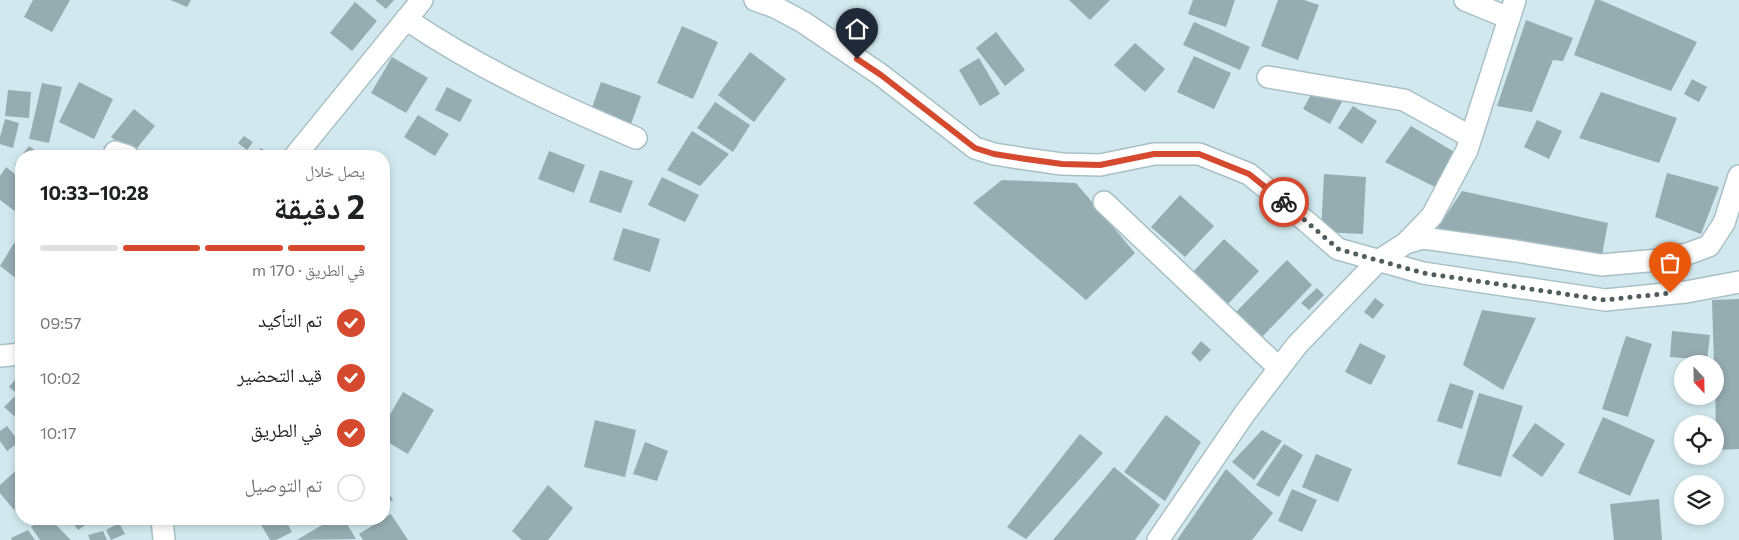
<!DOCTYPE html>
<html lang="ar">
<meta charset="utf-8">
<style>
body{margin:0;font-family:Commissioner,"Noto Naskh Arabic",sans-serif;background:#f2f2f2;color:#202124;direction:rtl;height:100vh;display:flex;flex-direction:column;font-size:19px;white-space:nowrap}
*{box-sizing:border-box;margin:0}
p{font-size:16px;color:#757577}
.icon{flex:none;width:28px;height:28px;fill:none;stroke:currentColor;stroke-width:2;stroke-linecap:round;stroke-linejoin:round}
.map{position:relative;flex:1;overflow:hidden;direction:ltr}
.panel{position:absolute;left:15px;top:150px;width:375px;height:375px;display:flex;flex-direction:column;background:#fff;border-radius:20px;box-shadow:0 2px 8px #0003;direction:rtl}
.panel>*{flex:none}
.needle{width:32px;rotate:158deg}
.tools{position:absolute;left:1674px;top:355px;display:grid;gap:10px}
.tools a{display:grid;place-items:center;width:50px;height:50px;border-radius:50%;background:#fff;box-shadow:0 2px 8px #0003;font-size:25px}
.pin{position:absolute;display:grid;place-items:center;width:42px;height:42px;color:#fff;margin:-51px -21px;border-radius:50% 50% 50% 0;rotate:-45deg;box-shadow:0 0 5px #0007}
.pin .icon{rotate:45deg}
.courier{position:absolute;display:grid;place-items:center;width:50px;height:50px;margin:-25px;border:4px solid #d54a2f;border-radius:50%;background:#fff;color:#222;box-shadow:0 1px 6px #0007}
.summary em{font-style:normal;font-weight:700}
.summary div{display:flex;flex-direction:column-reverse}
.summary{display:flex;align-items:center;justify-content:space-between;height:85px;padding:0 25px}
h1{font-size:32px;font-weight:700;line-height:38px}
.bar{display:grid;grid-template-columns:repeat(4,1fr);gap:8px 5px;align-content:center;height:60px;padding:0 25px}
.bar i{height:6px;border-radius:4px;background:#e0e0e0}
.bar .on{background:#d54a2f}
.bar p{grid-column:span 4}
ol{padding:0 25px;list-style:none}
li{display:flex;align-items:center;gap:15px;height:55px}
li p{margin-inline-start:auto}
li .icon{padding:5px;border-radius:50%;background:#d54a2f;color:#fff;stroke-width:4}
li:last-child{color:#757577}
li i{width:28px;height:28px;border:2px solid #e0e0e0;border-radius:50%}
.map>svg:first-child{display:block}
</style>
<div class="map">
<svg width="1739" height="540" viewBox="0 0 1739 540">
<rect width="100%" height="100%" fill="#d1e9ee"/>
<!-- building -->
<g fill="#95acb1">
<path d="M33,0h37l-18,32 -28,-15z"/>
<path d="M170,0h21l-4,7z"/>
<path d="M375,0h19l-8,9z"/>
<path d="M1069,0h41l-20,20z"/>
<path d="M1193,0h42l-9,27 -38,-13z"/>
<path d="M1278,0h26l15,5 -21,55 -37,-14z"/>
<path d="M1595,0h5l97,42 -26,49 -97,-36z"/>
<path d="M355,2l22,19 -25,30 -22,-18z"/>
<path d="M1526,20l47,18 -10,23 -10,-1 -21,52 -35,-6z"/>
<path d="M1194,22l56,25 -10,23 -57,-25z"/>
<path d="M682,26l36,16 -25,57 -36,-16z"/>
<path d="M996,32l29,38 -20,16 -29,-38z"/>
<path d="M1135,43l30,26 -20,23 -31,-27z"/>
<path d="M750,52l36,27 -32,43 -36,-27z"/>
<path d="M1194,56l37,17 -17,36 -37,-17z"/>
<path d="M392,57l36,21 -22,35 -35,-20z"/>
<path d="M979,58l21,36 -20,12 -21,-36z"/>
<path d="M1692,79l15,8 -8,15 -15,-8z"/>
<path d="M79,82l34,17 -19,40 -35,-17z"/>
<path d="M601,82l40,14 -11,31 -40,-14z"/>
<path d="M42,83l20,4 -13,56 -20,-4z"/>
<path d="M1316,86l27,14 -13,24 -27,-15z"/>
<path d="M447,87l25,13 -12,22 -25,-12z"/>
<path d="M8,90l23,2 -2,26 -24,-2z"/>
<path d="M1601,92l76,26 -18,45 -80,-25z"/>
<path d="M715,102l35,23 -17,27 -36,-24z"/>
<path d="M1353,106l24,15 -15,23 -24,-16z"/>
<path d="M134,109l21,17 -23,28 -21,-17z"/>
<path d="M418,115l31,19 -14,22 -31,-19z"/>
<path d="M5,119l14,4 -6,25 -13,-4v-7z"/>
<path d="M1537,120l25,11 -13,28 -25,-12z"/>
<path d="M1411,126l45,27 -19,35 -52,-26z"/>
<path d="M692,131l37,23 -29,32 -33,-16z"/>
<path d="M244,136l9,6 -6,8 -9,-7z"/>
<path d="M29,146l14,10h-22z"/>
<path d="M261,148l11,8h-17z"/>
<path d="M549,151l36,14 -11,28 -36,-14z"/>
<path d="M21,156v13l-6,-4z"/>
<path d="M6,167l15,12v26l-5,7 -16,-12v-24z"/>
<path d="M600,170l33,11 -12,32 -32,-11z"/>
<path d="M1667,173l52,14 -18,47 -46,-17z"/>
<path d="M1324,174l42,3 -3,57 -42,-2z"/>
<path d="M662,177l37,18 -14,27 -37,-17z"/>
<path d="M1002,180l74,3 59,70 -49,47 -113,-97z"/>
<path d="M1462,191l146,32 -6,32 -169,-20z"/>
<path d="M1180,195l34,31 -29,31 -34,-30z"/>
<path d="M623,228l37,11 -10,33 -37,-12z"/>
<path d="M1224,239l35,32 -31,33 -35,-32z"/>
<path d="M14,243l7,4v35l-21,-16z"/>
<path d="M1287,260l25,25 -50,52 -26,-25z"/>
<path d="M1317,288l7,7 -15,15 -8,-7z"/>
<path d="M1375,298l9,7 -11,14 -9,-7z"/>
<path d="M1739,299v150l-23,1 -1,-86h-1l-2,-64z"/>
<path d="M21,306v12l-5,-4z"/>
<path d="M1482,310l54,8 -33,72 -40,-25z"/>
<path d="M1672,331l38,4 -3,25 -37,-3z"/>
<path d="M1626,336l26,8 -24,73 -26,-8z"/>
<path d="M1201,341l10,9 -11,12 -9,-9z"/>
<path d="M1360,343l26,13 -15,29 -26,-13z"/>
<path d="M18,376l3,2v19l-12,-10z"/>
<path d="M1450,383l24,8 -12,38 -25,-8z"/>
<path d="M403,392l31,18 -26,44 -24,-14v-15z"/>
<path d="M1479,393l44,13 -22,71 -44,-13z"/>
<path d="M17,394l4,4v24l-17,-15z"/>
<path d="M1166,415l35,27 -36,59 -41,-29z"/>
<path d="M1603,417l52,23 -25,56 -52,-23z"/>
<path d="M595,420l41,10 -11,47 -41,-10z"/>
<path d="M1535,423l30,21 -23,33 -30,-21z"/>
<path d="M7,426l12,16 -12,9 -7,-10v-10z"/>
<path d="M1262,430l20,11 -28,39 -22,-18z"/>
<path d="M1080,434l23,19 -77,86 -19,-12z"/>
<path d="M645,442l23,9 -11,30 -24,-7z"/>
<path d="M1284,444l19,11 -24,42 -23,-12z"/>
<path d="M1316,454l36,15 -14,33 -36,-15z"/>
<path d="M21,466v37l-7,7 -14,-17v-8z"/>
<path d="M1114,467l46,38 -25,35h-82z"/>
<path d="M1226,469l47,44 -21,27h-75z"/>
<path d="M384,485l9,15 -9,5z"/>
<path d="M548,485l25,23 -25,32h-26l-10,-9z"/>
<path d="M1292,489l25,11 -15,32 -24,-11z"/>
<path d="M1659,499l3,41h-48l-4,-36z"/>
<path d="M391,514l17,26h-45l-4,-6z"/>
<path d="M40,519l16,6 15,15h-31l-9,-13z"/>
<path d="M70,519h24l-16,11z"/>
<path d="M269,519h16l7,13 -16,8h-6l-10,-17z"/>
<path d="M332,519h12l12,20 -59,1z"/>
<path d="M119,523l6,11 -14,6 -5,-10z"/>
<path d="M28,530l7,10h-23l-1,-2z"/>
<path d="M103,531l4,9h-17l-2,-5z"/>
</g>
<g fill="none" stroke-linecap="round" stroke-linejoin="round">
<!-- minor casing -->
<g stroke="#a8c0c5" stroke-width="24">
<g id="minor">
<path d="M755,0l20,7 28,15 78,53 94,73 19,6 32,5 36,5 38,1 54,-11h45l50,20 58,48 31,27 85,24 182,27 81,-8 53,-10"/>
<path d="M1465,0l44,18"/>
<path d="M406,19c72,49 150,85 230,119"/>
<path d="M1268,77l136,23 67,37"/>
<path d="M115,152l13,4"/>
<path d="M295,156l127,-156"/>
<path d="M1104,202l175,166"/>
<path d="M1406,243l26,-27 35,-66 48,-150"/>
<path d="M0,356l21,-2"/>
<path d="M162,519l2,21"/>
<path d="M1158,540l87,-127 52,-68 81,-84 28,-18 17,-5 93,13 85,14 58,-5 28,-6 22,-8 15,-23 15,-47"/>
</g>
</g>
<!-- minor -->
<use href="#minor" stroke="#fff" stroke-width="21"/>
</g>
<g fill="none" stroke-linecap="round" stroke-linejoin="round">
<!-- done -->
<path stroke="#4f5d60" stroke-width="5" stroke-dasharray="0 9" d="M1284,202l54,47 85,24 182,27 65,-7"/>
<!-- route -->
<path stroke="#d54a2f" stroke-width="6" d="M857,59l24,16 94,73 19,6 32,5 36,5 38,1 54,-11h45l50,20 35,28"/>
</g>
</svg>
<div class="tools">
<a><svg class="needle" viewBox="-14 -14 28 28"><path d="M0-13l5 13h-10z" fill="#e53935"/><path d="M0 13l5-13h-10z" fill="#757577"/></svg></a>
<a><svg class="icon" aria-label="locate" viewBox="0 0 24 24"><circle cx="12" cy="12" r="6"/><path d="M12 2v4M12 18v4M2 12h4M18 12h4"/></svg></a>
<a><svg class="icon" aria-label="layers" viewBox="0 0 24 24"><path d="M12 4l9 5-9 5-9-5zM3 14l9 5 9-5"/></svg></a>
</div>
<div class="pin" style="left:1670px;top:293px;background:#ea580c"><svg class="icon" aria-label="bag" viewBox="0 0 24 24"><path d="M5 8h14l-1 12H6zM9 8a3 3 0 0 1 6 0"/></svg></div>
<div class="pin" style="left:857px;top:59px;background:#1f2937"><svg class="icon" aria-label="home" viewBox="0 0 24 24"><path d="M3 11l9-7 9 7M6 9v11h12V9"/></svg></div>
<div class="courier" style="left:1284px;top:202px"><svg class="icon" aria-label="bike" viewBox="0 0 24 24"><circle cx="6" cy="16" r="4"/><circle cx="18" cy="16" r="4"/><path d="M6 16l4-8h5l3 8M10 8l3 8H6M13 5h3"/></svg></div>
<section class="panel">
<div class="summary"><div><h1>2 دقيقة</h1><p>يصل خلال</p></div><em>10:28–10:33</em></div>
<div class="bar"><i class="on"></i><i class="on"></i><i class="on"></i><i></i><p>في الطريق · 170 m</p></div>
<ol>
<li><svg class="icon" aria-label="check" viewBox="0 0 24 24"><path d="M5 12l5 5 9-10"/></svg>تم التأكيد<p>09:57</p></li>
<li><svg class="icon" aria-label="check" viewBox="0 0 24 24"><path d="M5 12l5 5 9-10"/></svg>قيد التحضير<p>10:02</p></li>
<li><svg class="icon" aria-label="check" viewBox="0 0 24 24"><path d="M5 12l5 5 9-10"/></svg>في الطريق<p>10:17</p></li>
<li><i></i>تم التوصيل</li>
</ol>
</section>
</div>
